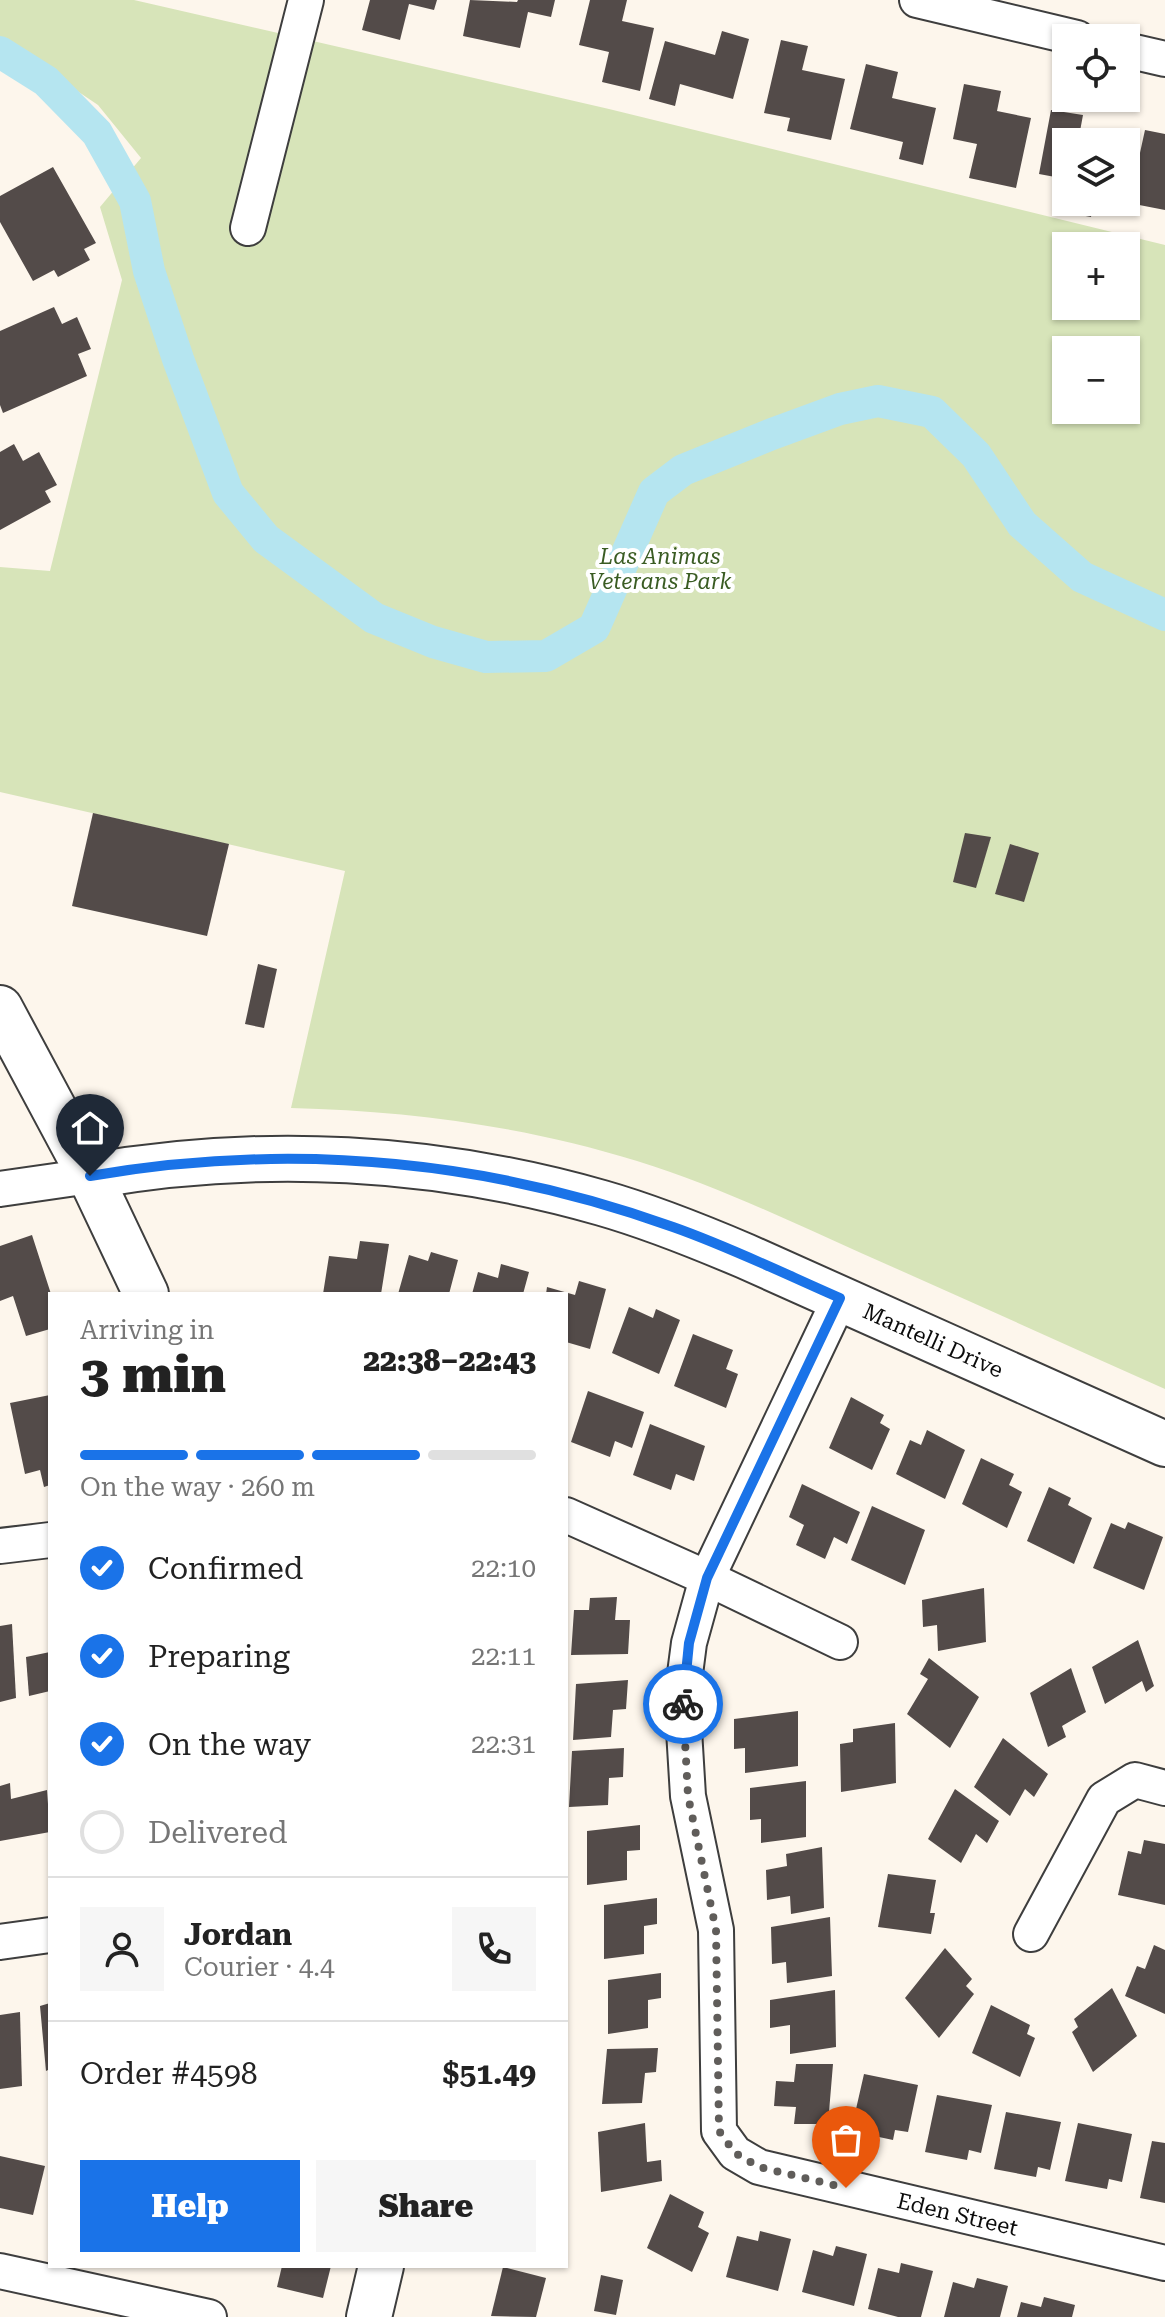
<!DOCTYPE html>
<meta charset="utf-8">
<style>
body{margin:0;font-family:"Roboto Serif",serif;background:#f6f6f6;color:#222;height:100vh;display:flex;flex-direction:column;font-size:30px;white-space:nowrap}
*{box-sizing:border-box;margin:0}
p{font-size:26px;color:#767676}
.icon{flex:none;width:44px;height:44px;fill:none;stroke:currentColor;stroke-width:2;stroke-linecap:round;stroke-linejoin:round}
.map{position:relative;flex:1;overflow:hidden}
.drawer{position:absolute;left:48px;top:1292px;width:520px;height:976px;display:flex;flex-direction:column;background:#fff;border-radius:0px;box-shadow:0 2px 6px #0004}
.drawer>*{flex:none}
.tools{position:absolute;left:1052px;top:24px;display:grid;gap:16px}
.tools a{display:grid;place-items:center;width:88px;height:88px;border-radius:0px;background:#fff;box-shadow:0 2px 6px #0004;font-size:40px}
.pin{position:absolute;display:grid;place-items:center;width:68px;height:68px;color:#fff;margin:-82px -34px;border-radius:50% 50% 50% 0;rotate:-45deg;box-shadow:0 0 8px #0007}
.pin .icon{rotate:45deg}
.courier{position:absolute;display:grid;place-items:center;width:80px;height:80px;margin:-40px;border:6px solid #1a73e8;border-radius:50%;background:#fff;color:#222;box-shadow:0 2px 10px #0007}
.summary em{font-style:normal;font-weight:800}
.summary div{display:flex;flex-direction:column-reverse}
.summary{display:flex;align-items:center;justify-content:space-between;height:136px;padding:0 32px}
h1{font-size:52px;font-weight:800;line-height:60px}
.bar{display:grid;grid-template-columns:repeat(4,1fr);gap:12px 8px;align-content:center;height:96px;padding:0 32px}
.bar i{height:10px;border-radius:6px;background:#e0e0e0}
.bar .selected{background:#1a73e8}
.bar p{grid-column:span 4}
.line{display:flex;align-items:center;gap:20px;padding:0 32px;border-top:2px solid #e0e0e0}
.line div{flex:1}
.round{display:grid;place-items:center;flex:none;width:84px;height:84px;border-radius:0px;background:#f6f6f6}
ol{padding:0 32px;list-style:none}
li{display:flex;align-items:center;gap:24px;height:88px}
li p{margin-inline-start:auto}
li .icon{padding:8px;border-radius:50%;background:#1a73e8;color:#fff;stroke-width:4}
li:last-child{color:#767676}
li i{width:44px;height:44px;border:4px solid #e0e0e0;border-radius:50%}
.primary-button{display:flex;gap:16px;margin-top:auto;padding:16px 32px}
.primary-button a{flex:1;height:92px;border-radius:0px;background:#1a73e8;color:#fff;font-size:32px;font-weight:800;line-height:92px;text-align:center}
.primary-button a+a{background:#f6f6f6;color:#222}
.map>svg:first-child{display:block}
</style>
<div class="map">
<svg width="1165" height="2317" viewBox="0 0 1165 2317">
<rect width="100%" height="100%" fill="#fdf6ec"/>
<!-- green -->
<path fill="#d7e4b9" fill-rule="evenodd" d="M0,0h134l475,109 556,136v1144c-101,-45 -202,-91 -304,-136 -74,-33 -146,-68 -224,-92 -113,-35 -228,-50 -346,-53l54,-237 -345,-79v-225l50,4 72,-291 -22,-73 41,-49 -43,-53 -98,-66zM1066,246h60v60h-60zM1066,350h60v60h-60z"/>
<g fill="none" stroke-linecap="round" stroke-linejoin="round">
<!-- canal -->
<path stroke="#b5e5f0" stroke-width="32" d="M0,52l46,29 51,52 38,68 14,70 29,88 50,134 38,46 108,79 59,24 53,15 60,-1 48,-28 60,-136 29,-22 89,-36 68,-25 38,-8 54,11 44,43 46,69 60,53 83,38"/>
</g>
<!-- building -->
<g fill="#534b49">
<path d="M370,0h67l-3,10 -25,-6 -9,36 -38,-10z"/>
<path d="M470,0l47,2 1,-2h37l-4,17 -23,-5 -8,36 -57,-12z"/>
<path d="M590,0h37l-5,21 32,7 -14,63 -38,-9 7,-30 -30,-7z"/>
<path d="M722,31l27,8 -16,60 -53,-15 -5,22 -26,-7 16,-58 50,14z"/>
<path d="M781,40l27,6 -6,24 43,9 -14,61 -44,-9 3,-13 -26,-5z"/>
<path d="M866,64l32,8 -6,26 44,10 -13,57 -24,-6 4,-17 -53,-13z"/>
<path d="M964,84l37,7 -4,20 34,7 -15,70 -47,-10 8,-34 -24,-5z"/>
<path d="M1051,110l32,5 -5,27h-12v37l-27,-5z"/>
<path d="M1145,130l20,4v76l-36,-7z"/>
<path d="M53,167l43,76 -12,6 6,11 -32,17 -4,-7 -21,11 -33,-59v-26z"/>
<path d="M1066,202h28l-3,15 -27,-5z"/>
<path d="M54,307l8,17 15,-7 14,32 -13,5 9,22 -84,37 -3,-8v-74z"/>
<path d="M14,444l9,17 16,-9 18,33 -12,6 6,11 -51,28v-78z"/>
<path d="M93,813l136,31 -22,92 -135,-30z"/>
<path d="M965,833l26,4 -15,51 -23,-6z"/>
<path d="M1010,844l29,9 -15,49 -29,-8z"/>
<path d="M258,964l19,5 -13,59 -19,-4z"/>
<path d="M32,1235l19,59 -1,35 -24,7 -13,-40 -13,5v-55z"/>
<path d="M360,1241l29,3 -8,50h-58l6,-38 28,3z"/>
<path d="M431,1252l27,8 -9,34h-51l11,-39 19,6z"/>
<path d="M501,1264l28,8 -6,22h-51l6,-22 20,6z"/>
<path d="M579,1281l27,8 -16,60 -24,-7v-48h-20l1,-7 28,8z"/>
<path d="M629,1307l24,11 3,-9 24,11 -21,54 -47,-21z"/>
<path d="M693,1334l40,16 -7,19 12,5 -12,34 -52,-22z"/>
<path d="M588,1391l56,21 -12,36 -17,-7 -5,16 -39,-15z"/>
<path d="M50,1395v90l-6,2 -4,-17 -15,4 -15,-71z"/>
<path d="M851,1397l33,18 -4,8 10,6 -18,41 -43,-22z"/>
<path d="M650,1424l55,22 -11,35 -18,-7 -5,16 -38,-15z"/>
<path d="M927,1430l38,20 -20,49 -49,-25 14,-34 11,5z"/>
<path d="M981,1458l33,16 -5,11 13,7 -15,36 -45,-24z"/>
<path d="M802,1484l58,28 -13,32 -13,-7 -9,22 -29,-14 8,-20 -15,-8z"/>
<path d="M1049,1487l22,11 -3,7 24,13 -18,46 -47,-23z"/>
<path d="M872,1506l53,24 -20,55 -54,-25z"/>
<path d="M1128,1522l35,15 -19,53 -51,-22 18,-45 14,6z"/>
<path d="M984,1588l2,54 -48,9 -1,-26 -14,2 -1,-27z"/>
<path d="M617,1597l-2,23h15l-2,34 -57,1 3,-45h15l1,-12z"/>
<path d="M12,1624l4,74 -16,4v-76z"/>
<path d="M1138,1640l16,46 -8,6 -4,-11 -37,23 -13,-37z"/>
<path d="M50,1652v39l-21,5 -3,-39z"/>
<path d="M929,1658l50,39 -29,51 -43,-34 21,-35 -8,-5z"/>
<path d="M1071,1668l15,44 -24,14 4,11 -18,10 -18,-54z"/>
<path d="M628,1680l-2,29 -13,1 -2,27 -38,3 3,-56z"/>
<path d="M798,1711v55l-53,7v-25l-11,1v-30z"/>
<path d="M895,1723l1,60 -55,9 -1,-48 13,-2v-13z"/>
<path d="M1003,1738l45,36 -14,23 -9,-8 -15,27 -36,-29z"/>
<path d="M624,1748l-1,29 -14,1 -1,27 -39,2 3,-56z"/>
<path d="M806,1781v56l-45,6v-24l-11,1v-32z"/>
<path d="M10,1783l1,16 36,-9 3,42 -50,9v-55z"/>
<path d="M955,1789l44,32 -12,22 -11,-9 -15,29 -33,-24z"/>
<path d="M640,1825v25l-13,1v29l-40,5v-54z"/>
<path d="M1144,1840l21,4v61l-47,-10 10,-44 13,3z"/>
<path d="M822,1847l2,61 -33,6 -1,-18 -23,4 -1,-30 21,-4 -1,-12z"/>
<path d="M888,1874l48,6 -6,33h5l-4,21 -53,-7z"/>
<path d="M657,1898v26l-13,2v28l-40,5v-54z"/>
<path d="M830,1917l2,59 -45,7 -1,-21 -14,2 -1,-37z"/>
<path d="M1154,1945l11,5v64l-40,-18 12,-30 8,3z"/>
<path d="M945,1948l27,31 -6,7 8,8 -35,44 -34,-40z"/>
<path d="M661,1973v25l-13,2v28l-40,6v-54z"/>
<path d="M1112,1988l25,48 -44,36 -21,-40 6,-5 -4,-8z"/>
<path d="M835,1990l1,57 -46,7v-29l-20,3v-28z"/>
<path d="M50,2003v66l-4,2 -6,-65z"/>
<path d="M991,2005l39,20 -3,9 8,4 -15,39 -48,-24z"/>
<path d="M20,2012l2,74 -22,3v-74z"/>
<path d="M658,2048l-2,24 -11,1 -3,30 -40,1 5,-55z"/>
<path d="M796,2064h37l-5,60h-34l2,-17 -22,-1 2,-25 18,1z"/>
<path d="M864,2074l54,11 -10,47 -13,-2 -2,10 -42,-9z"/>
<path d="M937,2095l55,10 -11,48 -12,-3 -2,10 -42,-8z"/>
<path d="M1006,2112l55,10 -11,48 -12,-3 -2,10 -42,-8z"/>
<path d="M645,2123l2,39 14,-2 1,21 -61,11 -3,-60z"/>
<path d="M1078,2123l54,11 -10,48 -13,-3 -2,10 -42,-8z"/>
<path d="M1152,2141l13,2v60l-25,-5z"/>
<path d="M0,2156l45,10 -12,49 -33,-7z"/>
<path d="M670,2194l34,18 -6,15 11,6 -17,39 -45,-24z"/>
<path d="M760,2231l31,8 -13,52 -52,-14 11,-41 21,5z"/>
<path d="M836,2246l31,8 -13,52 -52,-14 11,-42 20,6z"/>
<path d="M901,2263l32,8 -12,46h-23l-30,-8 10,-41 21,5z"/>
<path d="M282,2266h49l-8,32 -46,-11z"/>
<path d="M503,2267l43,11 -10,39 -45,-1z"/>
<path d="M601,2275l22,5 -7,35 -22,-4z"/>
<path d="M977,2278l31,8 -8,31h-56l9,-35 21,6z"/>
<path d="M1044,2297l31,8 -3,12h-55l4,-15 20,5z"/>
</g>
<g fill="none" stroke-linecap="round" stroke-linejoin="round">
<!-- minor casing -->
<g stroke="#3e3e3e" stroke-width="38">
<g id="minor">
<path d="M917,0l160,38"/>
<path d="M1126,50l39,9"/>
<path d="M248,228l58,-228"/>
<path d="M0,1189l90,-13"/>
<path id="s1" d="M840,1298l-133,280 -18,65 -7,54 6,99 28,134 3,201 16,22 24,14 406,96"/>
<path d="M566,1515l141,63 133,64"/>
<path d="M0,1546l50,-6"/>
<path d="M1031,1934l73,-135 31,-19 30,8"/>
<path d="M0,1942l50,-7"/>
<path d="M0,2271l209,46"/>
</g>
</g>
<!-- tertiary casing -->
<g stroke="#3e3e3e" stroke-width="48">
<g id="tertiary">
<path d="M0,1008l90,168 56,118"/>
<path id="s2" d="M90,1176c171,-30 345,-21 512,27 49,14 96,33 143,53l420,188"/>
<path d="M369,2317l12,-51"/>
</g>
</g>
<!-- minor -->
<use href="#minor" stroke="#fff" stroke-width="34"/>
<!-- tertiary -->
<use href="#tertiary" stroke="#fff" stroke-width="44"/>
</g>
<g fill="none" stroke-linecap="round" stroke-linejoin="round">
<!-- done -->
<path stroke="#605d5a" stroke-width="8" stroke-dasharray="0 14.4" d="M683,1704l5,92 28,134 3,201 16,22 24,14 87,21"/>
<!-- route -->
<path stroke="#1a73e8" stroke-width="10" d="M90,1176c198,-34 394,-17 583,51 57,20 112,47 167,71l-133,280 -18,65 -6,61"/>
</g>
<g text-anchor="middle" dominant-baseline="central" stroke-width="8" stroke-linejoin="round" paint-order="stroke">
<!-- park labels -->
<g font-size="22" font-style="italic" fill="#3a5c23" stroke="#fff">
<text x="660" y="556">Las Animas<tspan x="660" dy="25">Veterans Park</tspan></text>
</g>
<!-- street labels -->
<g font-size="22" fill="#0b0b0b" stroke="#fff">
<text stroke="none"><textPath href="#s2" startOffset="876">Mantelli Drive</textPath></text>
<text stroke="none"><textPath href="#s1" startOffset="1128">Eden Street</textPath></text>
</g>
</g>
</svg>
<div class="tools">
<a><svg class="icon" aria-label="locate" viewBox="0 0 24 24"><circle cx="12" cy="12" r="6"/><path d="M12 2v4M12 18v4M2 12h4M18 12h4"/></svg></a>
<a><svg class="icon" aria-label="layers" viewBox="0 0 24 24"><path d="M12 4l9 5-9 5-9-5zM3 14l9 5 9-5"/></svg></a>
<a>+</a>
<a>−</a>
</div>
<div class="pin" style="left:846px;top:2188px;background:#ea580c"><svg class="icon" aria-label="bag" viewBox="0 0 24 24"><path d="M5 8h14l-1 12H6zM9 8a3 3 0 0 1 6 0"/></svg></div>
<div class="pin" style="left:90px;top:1176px;background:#1f2937"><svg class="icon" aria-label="home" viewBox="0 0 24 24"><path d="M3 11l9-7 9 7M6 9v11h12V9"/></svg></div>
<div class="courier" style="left:683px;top:1704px"><svg class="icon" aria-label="bike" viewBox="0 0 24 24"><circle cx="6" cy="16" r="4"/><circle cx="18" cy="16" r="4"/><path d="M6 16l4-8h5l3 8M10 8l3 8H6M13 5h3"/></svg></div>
<section class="drawer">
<div class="summary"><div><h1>3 min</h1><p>Arriving in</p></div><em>22:38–22:43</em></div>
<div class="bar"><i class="selected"></i><i class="selected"></i><i class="selected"></i><i></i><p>On the way · 260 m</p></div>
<ol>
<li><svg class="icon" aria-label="check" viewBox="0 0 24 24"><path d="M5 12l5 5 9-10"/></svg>Confirmed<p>22:10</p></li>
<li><svg class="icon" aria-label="check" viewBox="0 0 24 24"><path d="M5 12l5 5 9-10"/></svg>Preparing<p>22:11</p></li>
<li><svg class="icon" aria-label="check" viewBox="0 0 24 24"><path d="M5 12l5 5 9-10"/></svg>On the way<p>22:31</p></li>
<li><i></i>Delivered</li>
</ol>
<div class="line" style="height:144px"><a class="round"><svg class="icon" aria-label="person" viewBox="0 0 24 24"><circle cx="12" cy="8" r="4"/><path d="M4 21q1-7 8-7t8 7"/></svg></a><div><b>Jordan</b><p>Courier · 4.4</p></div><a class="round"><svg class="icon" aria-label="phone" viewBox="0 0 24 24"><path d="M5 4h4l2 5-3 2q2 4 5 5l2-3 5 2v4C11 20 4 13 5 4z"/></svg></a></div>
<div class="line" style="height:104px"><div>Order #4598</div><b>$51.49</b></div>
<div class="primary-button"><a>Help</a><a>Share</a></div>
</section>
</div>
